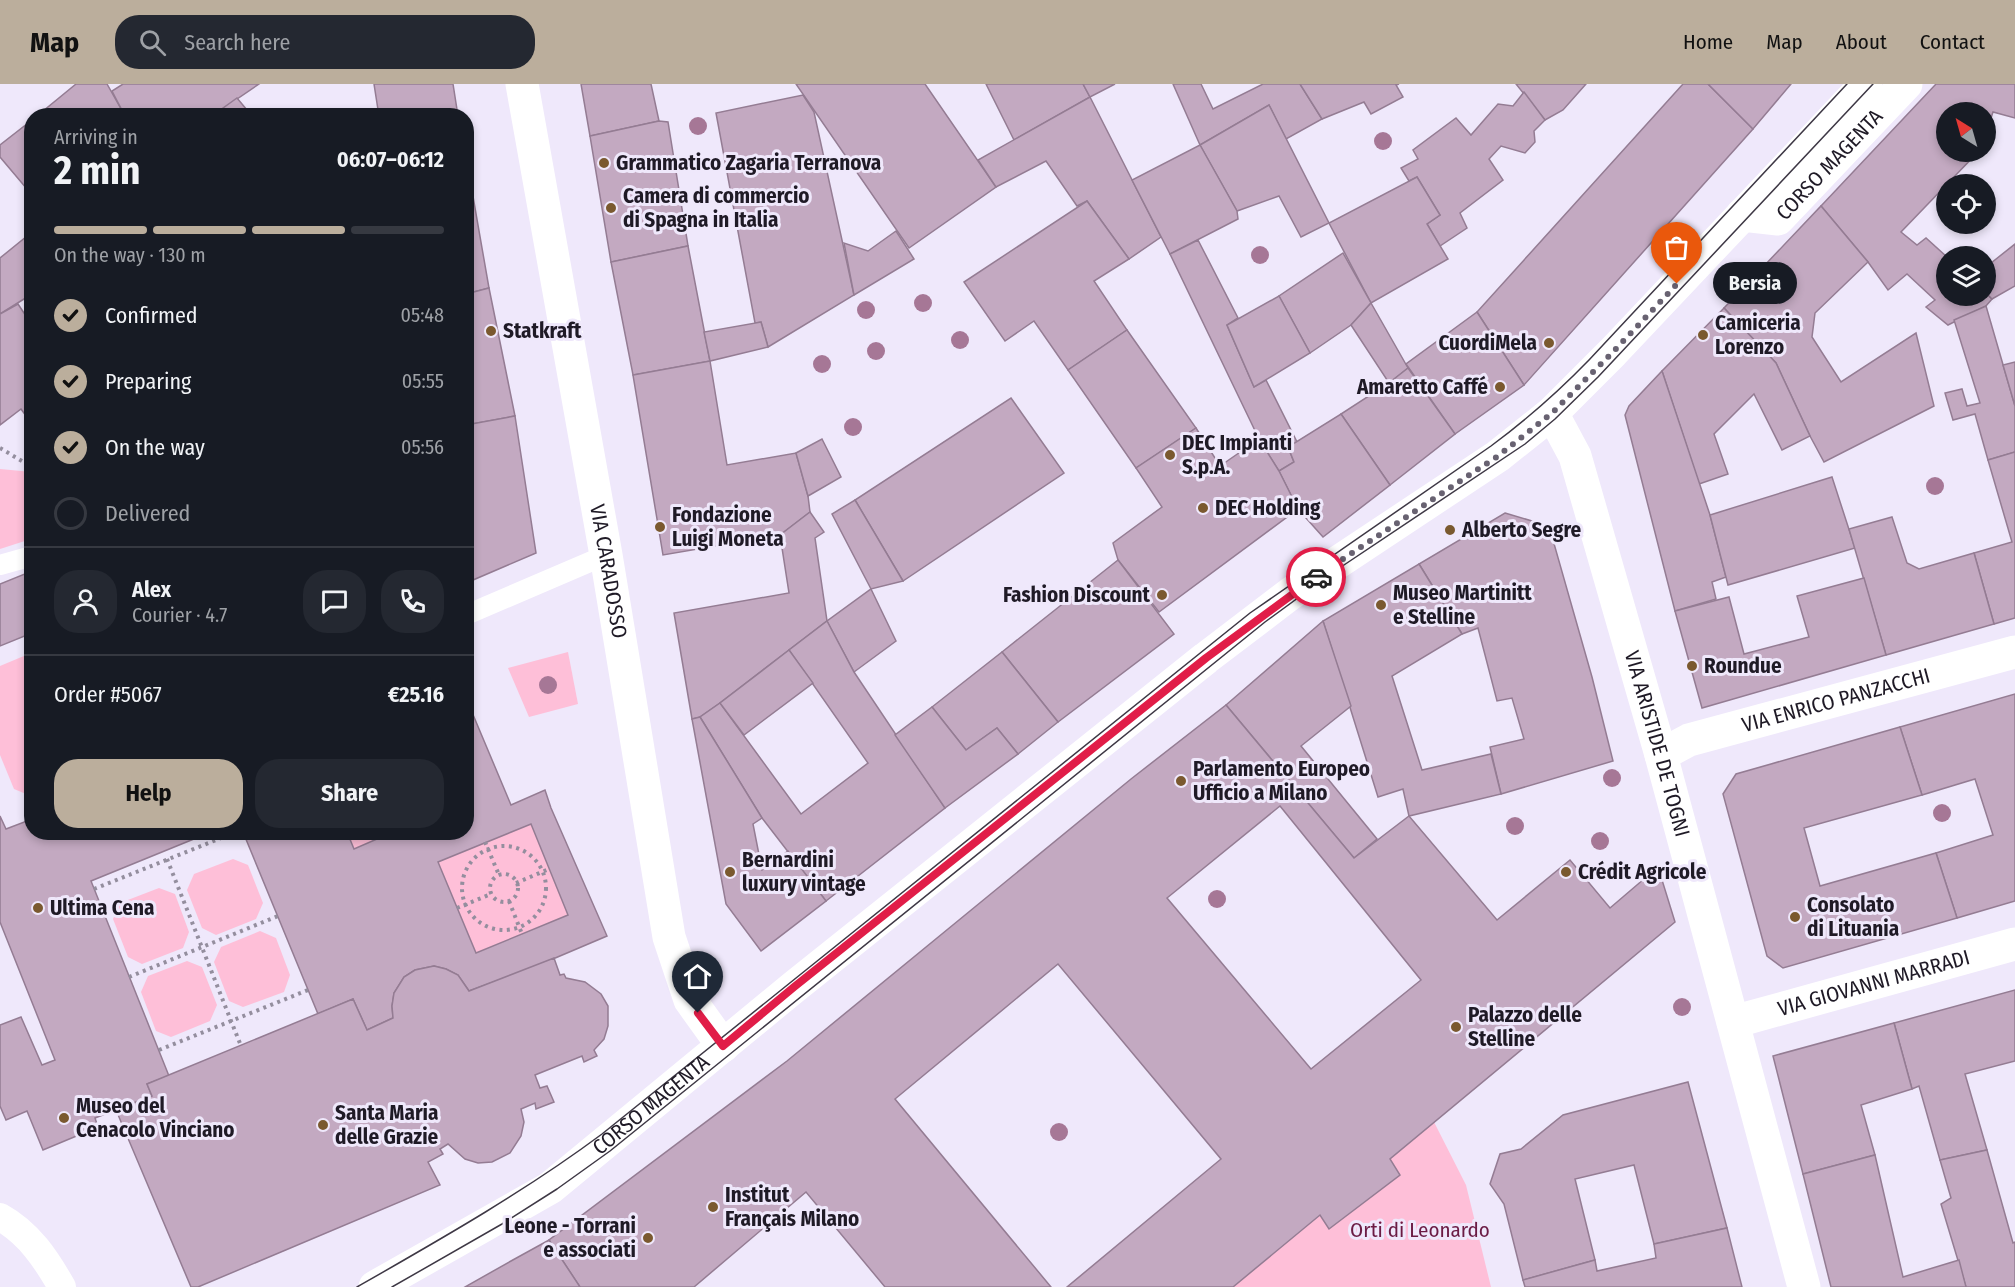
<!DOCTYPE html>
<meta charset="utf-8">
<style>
body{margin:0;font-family:"Fira Sans Condensed",sans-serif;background:#242831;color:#f1f3f6;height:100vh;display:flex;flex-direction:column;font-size:22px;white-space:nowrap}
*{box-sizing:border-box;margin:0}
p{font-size:20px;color:#9ea1a6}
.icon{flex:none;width:33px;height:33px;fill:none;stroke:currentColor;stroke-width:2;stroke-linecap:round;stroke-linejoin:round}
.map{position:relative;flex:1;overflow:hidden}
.panel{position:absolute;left:24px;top:24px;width:450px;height:732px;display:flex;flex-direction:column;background:#171b24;border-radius:24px;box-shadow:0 3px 9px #0003}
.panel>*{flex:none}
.needle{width:39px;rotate:323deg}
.fabs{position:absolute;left:1936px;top:18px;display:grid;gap:12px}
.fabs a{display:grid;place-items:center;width:60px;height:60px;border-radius:50%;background:#171b24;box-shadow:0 3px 9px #0003;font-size:30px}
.pin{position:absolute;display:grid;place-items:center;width:51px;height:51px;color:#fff;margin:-62px -26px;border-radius:50% 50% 50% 0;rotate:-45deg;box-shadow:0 0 6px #0007}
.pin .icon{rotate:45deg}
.courier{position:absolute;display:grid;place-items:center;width:60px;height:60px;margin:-30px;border:4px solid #e11d48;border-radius:50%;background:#fff;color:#222;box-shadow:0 2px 8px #0007}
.bubble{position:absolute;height:42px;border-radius:21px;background:#171b24;box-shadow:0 3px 9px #0003;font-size:20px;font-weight:700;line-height:42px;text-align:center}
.head em{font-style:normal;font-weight:700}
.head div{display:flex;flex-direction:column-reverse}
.head{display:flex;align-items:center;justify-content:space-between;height:102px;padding:0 30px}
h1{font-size:39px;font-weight:700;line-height:45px}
.bar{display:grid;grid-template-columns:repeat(4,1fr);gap:9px 6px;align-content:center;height:72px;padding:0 30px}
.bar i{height:8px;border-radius:4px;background:#363941}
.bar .active{background:#bbae9c}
.bar p{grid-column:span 4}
.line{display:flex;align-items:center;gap:15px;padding:0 30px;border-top:2px solid #363941}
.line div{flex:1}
.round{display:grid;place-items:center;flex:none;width:63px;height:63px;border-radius:24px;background:#242831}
ol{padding:0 30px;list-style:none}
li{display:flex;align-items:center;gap:18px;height:66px}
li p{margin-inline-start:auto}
li .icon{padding:6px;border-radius:50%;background:#bbae9c;color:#111;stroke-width:4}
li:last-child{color:#9ea1a6}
li i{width:33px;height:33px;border:3px solid #363941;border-radius:50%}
.button{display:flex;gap:12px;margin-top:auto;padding:12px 30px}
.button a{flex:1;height:69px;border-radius:24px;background:#bbae9c;color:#111;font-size:24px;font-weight:700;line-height:69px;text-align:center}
.button a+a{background:#242831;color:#f1f3f6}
header{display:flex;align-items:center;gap:36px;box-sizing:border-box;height:84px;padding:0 30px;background:#bbae9c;color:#111}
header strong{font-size:28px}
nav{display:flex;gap:33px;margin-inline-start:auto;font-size:21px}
.search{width:420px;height:54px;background:#242831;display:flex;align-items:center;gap:15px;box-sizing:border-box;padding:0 21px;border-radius:24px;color:#9ea1a6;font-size:22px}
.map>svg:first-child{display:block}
</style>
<header>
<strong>Map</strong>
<div class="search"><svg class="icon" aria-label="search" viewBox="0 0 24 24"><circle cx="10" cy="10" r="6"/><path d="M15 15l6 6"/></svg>Search here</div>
<nav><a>Home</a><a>Map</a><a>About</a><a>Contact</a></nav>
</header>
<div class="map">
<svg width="2015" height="1203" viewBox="0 0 2015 1203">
<rect width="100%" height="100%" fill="#efe8fb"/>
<!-- green -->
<g fill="#febfd8">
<path d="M0,385l32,3 -1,67 -31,10z"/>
<path d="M568,568l10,52 -49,13 -21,-49z"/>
<path d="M31,569l1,139 -6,2 -12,-5 -14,-34v-89z"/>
<path d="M531,740l37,91 -92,38 -38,-91z"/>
<path d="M347,749h46l-39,16z"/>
<path d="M233,775l15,6 15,38 -7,16 -40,16 -14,-7 -15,-38 7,-16z"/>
<path d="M159,804l16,6 14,38 -6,16 -41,16 -14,-7 -15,-38 7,-16z"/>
<path d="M260,847l16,7 14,37 -6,17 -41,15 -14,-6 -15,-39 7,-15z"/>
<path d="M187,877l15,6 15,38 -7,16 -39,16 -15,-6 -15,-39 7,-16z"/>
<path d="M1434,1038l32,63 25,102h-258l87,-72 9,13 61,-69z"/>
</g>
<!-- building -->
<g fill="#c3a9c1" stroke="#947c93" stroke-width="1.5" fill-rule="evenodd">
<path d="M76,0h31l18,32h-88z"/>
<path d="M123,0h136l-47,32h-87l-13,-25z"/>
<path d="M374,0h79l5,32h-79z"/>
<path d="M581,0h70l8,37 -69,15z"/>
<path d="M796,0h129l71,103 -87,61z"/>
<path d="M986,0h97l7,13 -76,43z"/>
<path d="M1083,0h32l-25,13z"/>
<path d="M1173,0h28l12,25 50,-25h37l22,35 -36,20 -17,-34 -69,40z"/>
<path d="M1300,0h99l-3,1 7,12 -32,17 -7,-12 -42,17z"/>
<path d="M1516,0h70l-23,26 -18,10z"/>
<path d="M1683,0h25l45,45 -229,256 -47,-73z"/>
<path d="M1708,0h83l-38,45z"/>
<path d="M1936,0h79v34l-22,-6 -7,21v-21h-39v40h31l-77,80 16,13 9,-7 21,19v39h39v-3l6,6 -6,7 -38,19 -22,-18 9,-7 -28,-26 -19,16 -20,-28 -47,-56z"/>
<path d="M1524,8l21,28 -11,11 1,11 -10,11 -24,-7 -12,13 14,21 -43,33 7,15 -27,18 -13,-22 13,-9 -23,-38 -8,4 -8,-13 17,-9 -5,-9 43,-32 15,17 27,-31 15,2z"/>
<path d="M803,11l11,17 40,183 -86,52 -7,-25 -6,1 -39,-210z"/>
<path d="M1090,13l71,140 -32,22 -42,-58 -10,5 -31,-45 -50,26 -18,-27z"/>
<path d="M237,14l15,18h-40z"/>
<path d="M1269,21l60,118 -28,14 -22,-41 -42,15 -37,-66z"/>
<path d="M32,36v75l-32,-38v-12z"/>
<path d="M659,37l9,1 20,124 -77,16 -21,-126z"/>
<path d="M1200,61l37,66 1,8 -68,35 -38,-74z"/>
<path d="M1417,93l23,38 -13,9 21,35 -77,44 -42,-80z"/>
<path d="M466,101h5l18,103 -23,6z"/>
<path d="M1087,117l42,58 -35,22 33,49 -59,40 -34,-49 -29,20 -41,-59z"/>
<path d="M1821,122l47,56 -53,51 -3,24 29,45 75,-49 18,73 -110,56 -14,-26 -34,-73 -52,-55z"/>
<path d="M896,147l18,28 -60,36 -10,-52 24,8z"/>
<path d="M32,148v62l-32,20v-56z"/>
<path d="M1198,156l40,78 -11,7 27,62 12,-7 31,62 -9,5 6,15 -15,9 -20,-32 -89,-185z"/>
<path d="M2015,160v42l-23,13 -6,-6v-26z"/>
<path d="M688,162l22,115 -77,14 -22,-113z"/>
<path d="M1343,169l28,50 -20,22 -41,28 -31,-57z"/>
<path d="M489,204l26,128 -49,9v-131z"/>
<path d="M1279,212l31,57 -56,34 -27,-62z"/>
<path d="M1371,219l37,65 -19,15 -38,-58z"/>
<path d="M18,220l14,21v99l-11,-15 -21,16v-111z"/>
<path d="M1986,222l29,100v46l-27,8 -13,-46 -22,6 -8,-27 17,-4 5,17 13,-3 -26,-83z"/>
<path d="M1724,224l52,55 34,73 -28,14 -28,-56 -40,40 14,40 -29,10 -37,-113z"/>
<path d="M1477,228l47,73 -69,49 -49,-70z"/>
<path d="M761,238l7,25 -58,14 -6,-29z"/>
<path d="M1127,246l69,98 -60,40 -68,-98z"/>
<path d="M710,277l17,104 69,-12 12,43 2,16 -30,23 -117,20 -30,-180z"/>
<path d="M2015,278v44l-12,-41z"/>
<path d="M1408,284l47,66 -65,51 -49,-71 48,-31z"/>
<path d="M1662,287l48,144 16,62 -14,5 4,17 -41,12 -50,-196 4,-9z"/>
<path d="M1011,314l53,75 -161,108 -48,-81z"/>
<path d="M1341,330l49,71 -67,52 -25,-28 -19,-38 15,-9 -6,-15z"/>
<path d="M515,332l21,137 -70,30v-158z"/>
<path d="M1196,344l24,38 39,-27 20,32 19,38 -139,103 -41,-52 -5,-17 49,-36 -26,-39z"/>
<path d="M822,355l19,38 -33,19 -12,-43z"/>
<path d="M2015,368v166l-21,6 -20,-71 38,-11 -24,-82z"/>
<path d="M1832,393l23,71 -127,37 -18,-70z"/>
<path d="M855,416l48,81 -32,8 -39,-75z"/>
<path d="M810,428l14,20 -9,6 12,83 -107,82 -20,14 -8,2 -18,-106 115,-20 -9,-58z"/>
<path d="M1505,429l44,13 43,151 21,84 -112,33 -11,-47 34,-8 -12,-41 -15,3 -19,-73 -16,6 -43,-70z"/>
<path d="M1892,433l15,46 12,6 55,-16 20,71 -108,31 -37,-126z"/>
<path d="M1118,476l56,74 -116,88 -56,-70z"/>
<path d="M1419,480l43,70 -70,42 30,94 69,-16 10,40 -92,22 -6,-27 -25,8 -55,-176z"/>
<path d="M32,487v62l-32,13v-62z"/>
<path d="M1864,494l22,77 -184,53 -27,-97 54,-14 15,57 65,-17 -12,-41z"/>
<path d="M871,505l25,52 -42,31 -27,-51z"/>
<path d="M827,537l27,51 91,136 -119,93 -64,-83 -62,-101 20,-14 81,111 67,-51 -79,-113z"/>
<path d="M1323,537l28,85 -50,40 76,93 -23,19 -128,-153z"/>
<path d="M789,566l24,33 -69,52 -24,-32z"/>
<path d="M1002,568l56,70 -40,32 -21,-26 -31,22 -34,-43z"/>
<path d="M2015,610v207l-58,17 -21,-65 57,-18 -18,-56 -53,16 -22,-68z"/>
<path d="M466,614l45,107 34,-15 6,18 56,128 -80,34 -58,21 -11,-16 -12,-6 -12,-3 -19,4 -11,7 -10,16 -2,13 1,12 -26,12 -14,-31 -35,15 -75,-182h104l7,17 39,-17h73zM531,740l37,91 -92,38 -38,-91z"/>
<path d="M1226,621l128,153 55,-42 88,104 73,-60 40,48 48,-41 17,55 -285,237 10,16 -71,54 -9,-14 -87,72h-166l154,-128 -163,-195 -163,135 156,188h-166l-79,-95 -112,95h-114l-31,-47 238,-179 344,-282zM1280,722l141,174 -110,89 -144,-171z"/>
<path d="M932,623l34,43 31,-22 21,26 -73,54 -50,-73z"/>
<path d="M700,633l62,101 -9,6 9,46 26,-19 38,50 -65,50 -35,-47 -34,-185z"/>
<path d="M1900,643l22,68 -118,33 16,58 116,-33 21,65 -174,50 -16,-12 -44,-162 13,-20z"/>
<path d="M0,732l6,13 26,-10v13h179l-120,49 78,195 -22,8 5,12 -57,22 3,9 -55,23 -16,-39 -21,9 -6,-14v-81l21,-8 21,48 13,-5 -55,-138z"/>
<path d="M554,874l6,17 4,-1 2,4 19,4 16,12 7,12v20l-4,13 -10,11 3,6 -13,6 -2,-6 -47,19 5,13 7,-2 7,16 -18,7 -1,-6 -14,6 3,13 -3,14 -11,17 -18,9 -14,1 -13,-4 -17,-15 -8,5 3,5 -15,8 12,23 -242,102h-7l-75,-177 36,-14 -5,-12 206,-85 14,31 26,-12 -1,-12 2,-13 10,-16 11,-7 19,-4 12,3 12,6 11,16z"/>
<path d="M2015,906v71l-50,13 22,76 -47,10 -21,-74 -7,3 -18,-66z"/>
<path d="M1894,939l18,66 -51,16 14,50 -72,19 -30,-118z"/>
<path d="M1688,998l39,146 -73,16 -20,-79 -59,14 20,81 -72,20 -19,-76 -14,-20 10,-30 21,-5 42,-34z"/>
<path d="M1987,1066l26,93 2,-1v45h-49l-25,-83 10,-6 -11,-38z"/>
<path d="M1875,1071l28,122 56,-17 7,27h-135l-28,-113z"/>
<path d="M1727,1144l15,59h-217l-2,-7 72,-20 2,11 59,-13 -2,-14z"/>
<path d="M549,1156l31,47h-115l46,-26z"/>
</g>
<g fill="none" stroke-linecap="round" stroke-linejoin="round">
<!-- path -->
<g stroke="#948e9e" stroke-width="4" stroke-dasharray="3 4.5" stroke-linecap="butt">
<path d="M0,364l32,19"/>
<path d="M485,758l14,33"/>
<circle cx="504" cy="804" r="42"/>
<path d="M167,775l74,187"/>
<circle cx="504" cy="804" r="14"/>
<path d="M516,799l33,-14"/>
<path d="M94,805l142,-57"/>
<path d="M509,817l13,33"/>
<path d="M457,824l34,-14"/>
<path d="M129,893l149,-61"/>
<path d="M159,966l149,-60"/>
</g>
<!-- service -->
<g stroke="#fff" stroke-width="20">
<path d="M0,481l32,-9"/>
<path d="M466,531l140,-60"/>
</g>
<!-- pedestrian -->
<path stroke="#fff" stroke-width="28" d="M0,1133c29,16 46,42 62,70"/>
<!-- minor -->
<g stroke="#fff" stroke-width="33">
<path id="s1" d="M522,0l84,471 63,382 21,63 33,46"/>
<path id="s2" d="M1742,131l36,4 128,-135"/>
<path id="s3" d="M1552,329l23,43 86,299 143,532"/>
<path id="s4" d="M1661,671l28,-15 326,-88"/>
<path id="s5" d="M1733,938l282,-78"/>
<path id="s6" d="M375,1203l175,-99 244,-201 412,-329 84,-64 208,-138 54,-43 61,-61 253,-268"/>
</g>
<!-- tram -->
<g stroke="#3e3845" stroke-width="1.5">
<path d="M357,1203c84,-48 167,-95 245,-153l648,-521 241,-167c35,-26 68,-55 98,-86l258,-276"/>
<path d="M392,1203l110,-63 55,-35 53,-38 655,-529 67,-49 193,-129 30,-25 43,-42 275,-293"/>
</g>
</g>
<!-- trees -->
<g fill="#a67796">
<circle cx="698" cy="42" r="9"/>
<circle cx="1383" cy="57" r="9"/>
<circle cx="1260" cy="171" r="9"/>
<circle cx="923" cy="219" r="9"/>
<circle cx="866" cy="226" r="9"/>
<circle cx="960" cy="256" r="9"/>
<circle cx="876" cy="267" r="9"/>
<circle cx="822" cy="280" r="9"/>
<circle cx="853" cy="343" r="9"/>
<circle cx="1935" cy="402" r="9"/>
<circle cx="548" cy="601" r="9"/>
<circle cx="1612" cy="694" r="9"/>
<circle cx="1942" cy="729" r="9"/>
<circle cx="1515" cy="742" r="9"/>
<circle cx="1600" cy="757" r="9"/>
<circle cx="1217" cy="815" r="9"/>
<circle cx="1682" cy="923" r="9"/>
<circle cx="1059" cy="1048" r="9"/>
</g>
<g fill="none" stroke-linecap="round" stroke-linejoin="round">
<!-- done -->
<path stroke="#686271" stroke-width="6" stroke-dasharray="0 10.8" d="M1316,493l182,-121 54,-43 61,-61 64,-68"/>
<!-- route -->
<path stroke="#e11d48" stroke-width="8" d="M698,929l25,33 71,-59 412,-329 110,-81"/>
</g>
<!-- markers -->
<g fill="#7a592f" stroke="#efe8fb" stroke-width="2">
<circle cx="604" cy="79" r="6"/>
<circle cx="611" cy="124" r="6"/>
<circle cx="491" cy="247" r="6"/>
<circle cx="1703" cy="251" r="6"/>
<circle cx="1549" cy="259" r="6"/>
<circle cx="1500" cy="303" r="6"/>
<circle cx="1170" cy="371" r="6"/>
<circle cx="1203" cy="424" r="6"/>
<circle cx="660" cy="443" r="6"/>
<circle cx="1450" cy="446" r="6"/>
<circle cx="1162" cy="511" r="6"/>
<circle cx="1381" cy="521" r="6"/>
<circle cx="1692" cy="582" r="6"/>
<circle cx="1181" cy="697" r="6"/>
<circle cx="730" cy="788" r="6"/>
<circle cx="1566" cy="788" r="6"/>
<circle cx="38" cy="824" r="6"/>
<circle cx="1795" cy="833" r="6"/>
<circle cx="1456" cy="943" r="6"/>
<circle cx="64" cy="1034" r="6"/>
<circle cx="323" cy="1041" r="6"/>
<circle cx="713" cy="1123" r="6"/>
<circle cx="648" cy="1154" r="6"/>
</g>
<g text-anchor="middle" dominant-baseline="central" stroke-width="6" stroke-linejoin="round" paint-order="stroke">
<!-- street labels -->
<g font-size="21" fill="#1f1a26" stroke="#efe8fb">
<text stroke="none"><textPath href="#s2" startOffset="111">CORSO MAGENTA</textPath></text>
<text stroke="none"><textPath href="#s1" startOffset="495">VIA CARADOSSO</textPath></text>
<text stroke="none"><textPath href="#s4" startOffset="184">VIA ENRICO PANZACCHI</textPath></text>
<text stroke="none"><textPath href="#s3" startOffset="348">VIA ARISTIDE DE TOGNI</textPath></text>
<text stroke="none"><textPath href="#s5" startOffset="146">VIA GIOVANNI MARRADI</textPath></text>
<text stroke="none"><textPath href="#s6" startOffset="332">CORSO MAGENTA</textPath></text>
</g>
<!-- poi labels -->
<g font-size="21" font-weight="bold" fill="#1f1a26" stroke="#efe8fb" text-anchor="start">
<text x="616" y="79">Grammatico Zagaria Terranova</text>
<text x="623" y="112">Camera di commercio<tspan x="623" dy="24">di Spagna in Italia</tspan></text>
<text x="1715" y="239">Camiceria<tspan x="1715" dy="24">Lorenzo</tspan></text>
<text x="503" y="247">Statkraft</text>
<text x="1537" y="259" text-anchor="end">CuordiMela</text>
<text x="1488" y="303" text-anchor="end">Amaretto Caffé</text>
<text x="1182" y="359">DEC Impianti<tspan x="1182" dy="24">S.p.A.</tspan></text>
<text x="1215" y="424">DEC Holding</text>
<text x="672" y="431">Fondazione<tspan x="672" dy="24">Luigi Moneta</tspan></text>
<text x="1462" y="446">Alberto Segre</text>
<text x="1393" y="509">Museo Martinitt<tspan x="1393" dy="24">e Stelline</tspan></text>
<text x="1150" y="511" text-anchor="end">Fashion Discount</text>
<text x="1704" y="582">Roundue</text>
<text x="1193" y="685">Parlamento Europeo<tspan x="1193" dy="24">Ufficio a Milano</tspan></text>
<text x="742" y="776">Bernardini<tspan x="742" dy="24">luxury vintage</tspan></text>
<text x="1578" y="788">Crédit Agricole</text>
<text x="1807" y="821">Consolato<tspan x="1807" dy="24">di Lituania</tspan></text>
<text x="50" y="824">Ultima Cena</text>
<text x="1468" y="931">Palazzo delle<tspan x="1468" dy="24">Stelline</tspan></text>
<text x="76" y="1022">Museo del<tspan x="76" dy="24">Cenacolo Vinciano</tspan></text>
<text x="335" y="1029">Santa Maria<tspan x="335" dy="24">delle Grazie</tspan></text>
<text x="725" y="1111">Institut<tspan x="725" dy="24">Français Milano</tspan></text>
<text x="636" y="1142" text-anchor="end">Leone - Torrani<tspan x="636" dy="24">e associati</tspan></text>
</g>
<!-- park labels -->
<g font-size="21" fill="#6b1b44" stroke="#efe8fb">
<text x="1420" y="1146">Orti di Leonardo</text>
</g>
</g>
</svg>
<div class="fabs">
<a><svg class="needle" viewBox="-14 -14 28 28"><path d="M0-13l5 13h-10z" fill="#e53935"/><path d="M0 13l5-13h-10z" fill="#9ea1a6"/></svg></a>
<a><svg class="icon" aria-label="locate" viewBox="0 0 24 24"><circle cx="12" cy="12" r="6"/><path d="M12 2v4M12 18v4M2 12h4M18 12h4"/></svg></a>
<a><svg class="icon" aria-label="layers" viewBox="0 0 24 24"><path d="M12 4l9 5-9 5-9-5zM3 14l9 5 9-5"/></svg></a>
</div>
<div class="pin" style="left:1677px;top:200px;background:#ea580c"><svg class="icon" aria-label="bag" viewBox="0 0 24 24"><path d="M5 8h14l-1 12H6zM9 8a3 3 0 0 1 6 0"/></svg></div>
<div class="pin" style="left:698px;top:929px;background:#1f2937"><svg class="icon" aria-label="home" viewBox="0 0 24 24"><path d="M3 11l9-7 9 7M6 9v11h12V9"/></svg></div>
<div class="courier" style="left:1316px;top:493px"><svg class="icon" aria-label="car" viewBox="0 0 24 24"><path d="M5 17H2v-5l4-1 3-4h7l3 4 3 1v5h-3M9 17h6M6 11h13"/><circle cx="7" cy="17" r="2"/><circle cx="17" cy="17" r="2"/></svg></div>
<div class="bubble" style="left:1713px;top:178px;width:84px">Bersia</div>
<section class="panel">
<div class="head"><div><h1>2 min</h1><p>Arriving in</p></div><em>06:07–06:12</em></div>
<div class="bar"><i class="active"></i><i class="active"></i><i class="active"></i><i></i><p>On the way · 130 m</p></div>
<ol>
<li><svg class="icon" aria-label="check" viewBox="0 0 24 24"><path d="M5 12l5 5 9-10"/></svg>Confirmed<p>05:48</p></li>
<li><svg class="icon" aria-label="check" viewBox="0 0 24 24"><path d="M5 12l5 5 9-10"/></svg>Preparing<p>05:55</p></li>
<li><svg class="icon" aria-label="check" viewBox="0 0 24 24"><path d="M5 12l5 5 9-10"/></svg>On the way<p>05:56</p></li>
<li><i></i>Delivered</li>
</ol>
<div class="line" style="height:108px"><a class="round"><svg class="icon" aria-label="person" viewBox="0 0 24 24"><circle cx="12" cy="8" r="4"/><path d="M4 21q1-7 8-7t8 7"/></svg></a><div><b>Alex</b><p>Courier · 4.7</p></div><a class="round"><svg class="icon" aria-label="chat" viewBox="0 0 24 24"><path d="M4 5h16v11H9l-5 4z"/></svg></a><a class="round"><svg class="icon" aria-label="phone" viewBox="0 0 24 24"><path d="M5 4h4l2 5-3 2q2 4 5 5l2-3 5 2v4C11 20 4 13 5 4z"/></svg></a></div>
<div class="line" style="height:78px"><div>Order #5067</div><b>€25.16</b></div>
<div class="button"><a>Help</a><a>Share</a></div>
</section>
</div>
